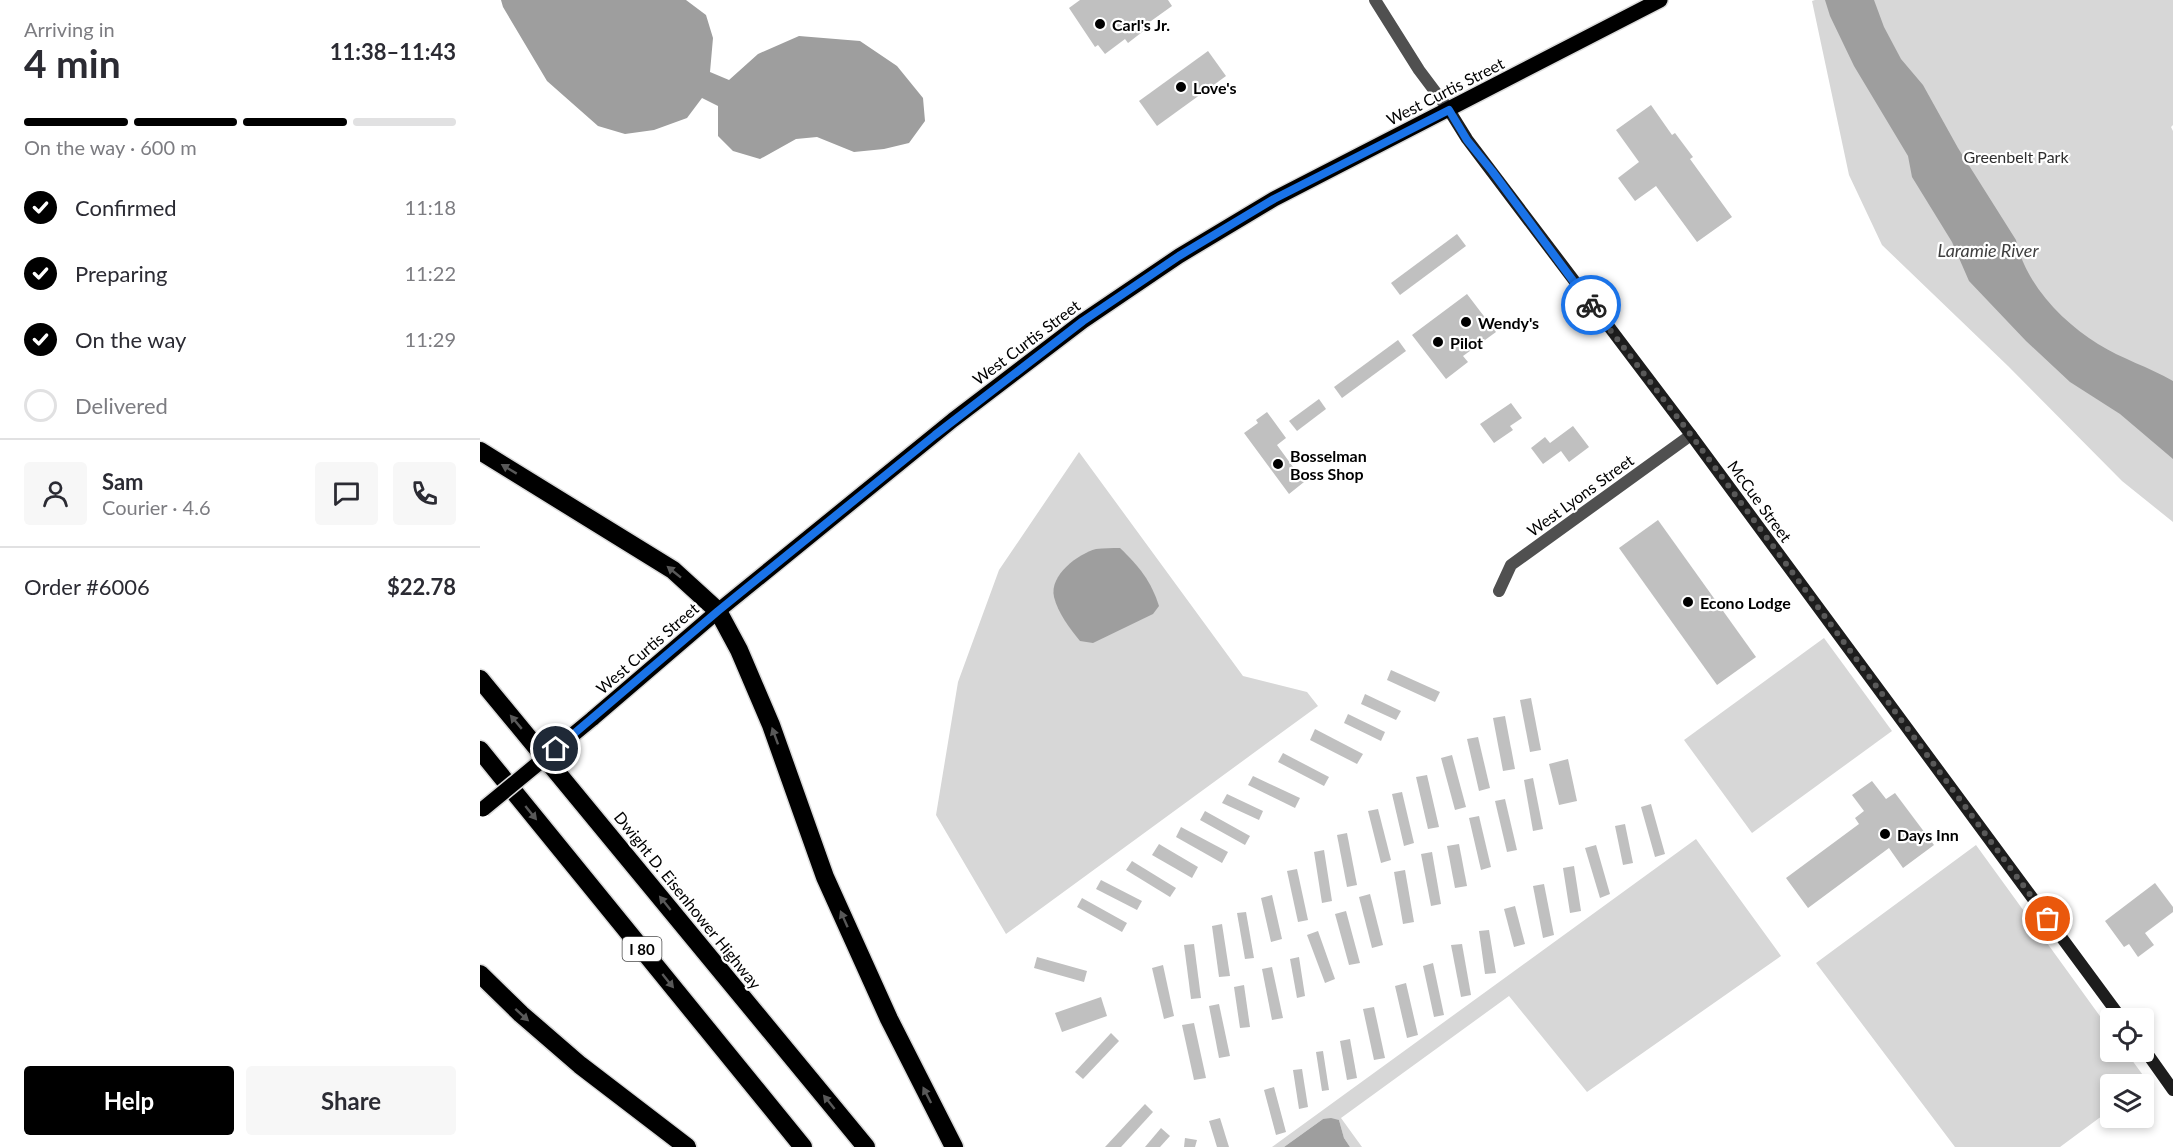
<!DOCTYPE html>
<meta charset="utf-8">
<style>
body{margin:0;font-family:Lato,sans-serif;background:#f7f7f7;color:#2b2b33;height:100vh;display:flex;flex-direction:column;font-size:22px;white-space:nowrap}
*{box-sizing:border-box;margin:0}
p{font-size:20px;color:#7c7c81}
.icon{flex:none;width:33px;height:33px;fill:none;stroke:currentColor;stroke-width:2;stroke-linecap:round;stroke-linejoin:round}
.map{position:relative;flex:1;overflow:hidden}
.side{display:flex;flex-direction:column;background:#fff;width:480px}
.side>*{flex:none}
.tools{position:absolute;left:1620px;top:1008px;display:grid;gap:12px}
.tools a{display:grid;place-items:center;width:54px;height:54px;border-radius:6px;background:#fff;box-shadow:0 3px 9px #0003;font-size:30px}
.pin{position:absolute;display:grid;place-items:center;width:51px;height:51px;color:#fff;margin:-26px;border:3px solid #fff;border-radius:50%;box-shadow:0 2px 6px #0007}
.courier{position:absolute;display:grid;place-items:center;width:60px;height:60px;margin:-30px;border:4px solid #1a73e8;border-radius:50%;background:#fff;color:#222;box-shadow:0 2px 8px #0007}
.headline em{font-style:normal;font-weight:700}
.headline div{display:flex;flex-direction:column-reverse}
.headline{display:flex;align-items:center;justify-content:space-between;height:102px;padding:0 24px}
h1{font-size:39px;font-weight:700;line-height:45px}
.bar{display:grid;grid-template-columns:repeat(4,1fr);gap:9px 6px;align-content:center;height:72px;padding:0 24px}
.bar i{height:8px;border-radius:4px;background:#e1e1e2}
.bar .selected{background:#000}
.bar p{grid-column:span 4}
.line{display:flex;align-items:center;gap:15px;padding:0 24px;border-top:2px solid #e1e1e2}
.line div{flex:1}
.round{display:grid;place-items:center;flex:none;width:63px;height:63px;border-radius:6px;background:#f7f7f7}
ol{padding:0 24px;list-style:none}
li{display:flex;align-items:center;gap:18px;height:66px}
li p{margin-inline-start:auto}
li .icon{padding:6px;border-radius:50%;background:#000;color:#fff;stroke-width:4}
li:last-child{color:#7c7c81}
li i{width:33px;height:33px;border:3px solid #e1e1e2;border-radius:50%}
.button{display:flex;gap:12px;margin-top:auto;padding:12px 24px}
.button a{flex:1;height:69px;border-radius:6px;background:#000;color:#fff;font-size:24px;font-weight:700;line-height:69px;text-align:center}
.button a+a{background:#f7f7f7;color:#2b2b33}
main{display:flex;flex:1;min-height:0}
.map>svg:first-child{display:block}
</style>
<main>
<section class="side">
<div class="headline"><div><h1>4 min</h1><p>Arriving in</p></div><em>11:38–11:43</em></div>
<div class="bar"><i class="selected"></i><i class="selected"></i><i class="selected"></i><i></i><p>On the way · 600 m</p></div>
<ol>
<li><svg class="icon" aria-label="check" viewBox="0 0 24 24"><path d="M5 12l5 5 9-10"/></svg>Confirmed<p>11:18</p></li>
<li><svg class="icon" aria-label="check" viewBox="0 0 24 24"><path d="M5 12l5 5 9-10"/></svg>Preparing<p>11:22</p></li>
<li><svg class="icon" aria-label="check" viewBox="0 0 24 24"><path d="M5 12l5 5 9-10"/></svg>On the way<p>11:29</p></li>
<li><i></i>Delivered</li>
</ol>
<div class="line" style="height:108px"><a class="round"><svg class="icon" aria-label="person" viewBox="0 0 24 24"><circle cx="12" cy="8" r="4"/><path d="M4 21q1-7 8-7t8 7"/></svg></a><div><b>Sam</b><p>Courier · 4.6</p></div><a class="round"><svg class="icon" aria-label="chat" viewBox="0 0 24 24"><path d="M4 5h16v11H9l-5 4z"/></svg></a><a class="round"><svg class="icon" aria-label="phone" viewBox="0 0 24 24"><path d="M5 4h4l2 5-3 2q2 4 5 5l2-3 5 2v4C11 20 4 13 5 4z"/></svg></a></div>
<div class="line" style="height:78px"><div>Order #6006</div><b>$22.78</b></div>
<div class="button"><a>Help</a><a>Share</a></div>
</section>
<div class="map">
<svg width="1693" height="1147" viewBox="0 0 1693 1147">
<rect width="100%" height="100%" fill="#fff"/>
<!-- green -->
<g fill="#d7d7d7">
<path d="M1335,0h358v125l-2,2 2,4v391l-51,-41 -114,-115 -126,-121 -33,-70 -37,-174z"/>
<path d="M599,452l164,224 64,16 11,14 -312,228 -70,-119 22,-133 41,-112z"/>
<path d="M1344,638l68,93 -140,102 -68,-93z"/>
<path d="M1216,839l85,117 -194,136 -78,-96 -168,122 21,29h-12l-6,-9 -5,-18 -16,-1 -39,28h-12z"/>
<path d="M1496,845l134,185v22h16l22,30 -4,3 -34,-1v26l-50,37h-105l-139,-184z"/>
</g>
<!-- water -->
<g fill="#9e9e9e">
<path d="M21,0h185l20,15 7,23 -3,34 19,8 29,-26 41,-18 61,5 37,25 26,32 2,23 -16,22 -25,6 -30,3 -37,-15 -21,2 -36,20 -27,-8 -15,-15v-30l-16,-8 -15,20 -33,12 -29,4 -27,-8 -51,-45 -44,-74z"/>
<path d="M1345,0h49l10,27 17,32 22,26 35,63 58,92c9,43 45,81 82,104 24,15 51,23 75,37v78l-53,-45 -50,-32 -44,-41 -57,-60 -17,-39 -40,-65 -4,-21 -54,-90 -24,-50z"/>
<path d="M640,548c19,18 31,33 39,58l-6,8 -60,29 -13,-2c-10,-12 -22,-28 -26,-44 -5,-22 24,-43 42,-48 8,-1 16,-1 24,-1z"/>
<path d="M851,1118l8,2 5,18 6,9h-66l39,-28z"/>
</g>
<!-- building -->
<g fill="#c0c0c0">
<path d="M600,0h88l4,6 -28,20 2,3 -18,14 -3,-4 -20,15 -7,-9 -3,2 -26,-39z"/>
<path d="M728,51l18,25 -69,50 -18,-25z"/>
<path d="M1171,105l21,30 3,-2 18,24 -3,2 42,58 -35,25 -41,-56 -21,15 -17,-23 21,-16 -23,-32z"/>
<path d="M977,234l9,12 -66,49 -9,-12z"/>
<path d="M987,294l29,38 -33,24 5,6 -22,17 -34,-44z"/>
<path d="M918,340l8,11 -64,47 -8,-11z"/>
<path d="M839,399l7,10 -29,22 -8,-10z"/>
<path d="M1031,403l11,15 -12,8 3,4 -19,13 -14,-19z"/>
<path d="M787,412l19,26 -9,7 27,37 -15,12 -45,-61 14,-10 -2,-3z"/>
<path d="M1093,426l16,21 -20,15 -8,-11 -18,13 -12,-16 14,-11 5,6z"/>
<path d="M1178,520l98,137 -39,28 -98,-137z"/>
<path d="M911,670l49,22 -5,10 -48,-22z"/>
<path d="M885,694l36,17 -5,9 -35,-16z"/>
<path d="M1051,698l10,52 -11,2 -10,-52z"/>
<path d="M868,714l37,18 -4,9 -37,-18z"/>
<path d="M1025,716l10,53 -12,2 -10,-53z"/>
<path d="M835,729l48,25 -6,10 -47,-24z"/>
<path d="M998,737l12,51 -11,3 -12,-52z"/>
<path d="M803,753l46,24 -5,9 -46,-24z"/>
<path d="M972,755l14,52 -11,3 -14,-52z"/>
<path d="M1088,759l9,42 -18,4 -10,-41z"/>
<path d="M947,775l12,52 -11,2 -12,-52z"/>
<path d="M773,776l47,22 -5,10 -47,-23z"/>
<path d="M1053,778l10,51 -10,2 -9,-51z"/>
<path d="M1392,781l14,18 9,-6 39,52 -31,23 -14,-20 -81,60 -22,-30 73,-54 -4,-6 9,-7 -12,-16z"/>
<path d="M922,792l12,51 -10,3 -12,-52z"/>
<path d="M747,794l36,17 -4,9 -37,-17z"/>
<path d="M1025,799l12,51 -10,2 -12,-51z"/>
<path d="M1171,804l14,50 -10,3 -14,-50z"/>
<path d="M898,809l13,51 -10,3 -13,-52z"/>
<path d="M725,811l45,25 -5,9 -45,-25z"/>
<path d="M999,816l12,51 -10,3 -12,-52z"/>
<path d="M1145,824l8,39 -10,2 -8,-39z"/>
<path d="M701,827l47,25 -6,11 -46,-26z"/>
<path d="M867,833l10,52 -10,2 -10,-52z"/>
<path d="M679,844l39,23 -6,11 -40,-23z"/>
<path d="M979,844l8,42 -12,2 -8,-42z"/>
<path d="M1116,845l14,49 -10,4 -15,-50z"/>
<path d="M844,850l8,51 -10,2 -8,-51z"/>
<path d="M952,852l9,52 -10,2 -10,-52z"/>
<path d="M652,861l44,27 -6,9 -44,-27z"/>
<path d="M1094,866l7,45 -11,2 -7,-45z"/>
<path d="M817,869l11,51 -10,2 -11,-51z"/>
<path d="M925,870l9,52 -11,2 -9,-52z"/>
<path d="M621,880l41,21 -5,9 -41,-21z"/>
<path d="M1675,883l18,24v5l-28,21 9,12 -16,12 -9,-13 -5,3 -19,-26z"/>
<path d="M1064,884l10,51 -11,3 -10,-52z"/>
<path d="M890,894l13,51 -11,3 -13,-51z"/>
<path d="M792,895l10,44 -11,3 -10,-44z"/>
<path d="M602,898l45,25 -5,9 -45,-25z"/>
<path d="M1035,906l10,38 -11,3 -10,-38z"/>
<path d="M866,911l14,52 -11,2 -14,-51z"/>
<path d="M766,912l8,46 -9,1 -8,-46z"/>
<path d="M742,924l8,52 -11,1 -7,-51z"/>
<path d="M1009,930l7,43 -11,1 -6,-43z"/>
<path d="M838,931l17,48 -10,4 -18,-48z"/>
<path d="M714,944l7,54 -10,1 -7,-54z"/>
<path d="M982,944l9,51 -10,2 -10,-52z"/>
<path d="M557,957l50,14 -3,11 -50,-14z"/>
<path d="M819,957l6,39 -8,2 -7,-39z"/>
<path d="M953,963l11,52 -10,2 -11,-51z"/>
<path d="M683,965l11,51 -10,3 -12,-51z"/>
<path d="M792,967l11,51 -11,2 -10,-51z"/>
<path d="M926,983l12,52 -11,3 -12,-52z"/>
<path d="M764,985l6,42 -10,1 -6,-41z"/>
<path d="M621,997l6,19 -45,16 -7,-19z"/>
<path d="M739,1004l11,52 -11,2 -10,-52z"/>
<path d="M894,1007l11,51 -11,2 -11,-51z"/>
<path d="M714,1023l12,55 -12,2 -12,-55z"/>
<path d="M631,1033l8,8 -36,38 -8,-7z"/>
<path d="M870,1039l7,39 -10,2 -7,-39z"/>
<path d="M843,1051l6,39 -7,1 -6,-39z"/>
<path d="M822,1069l6,38 -9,2 -6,-39z"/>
<path d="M794,1087l12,45 -10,3 -12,-45z"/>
<path d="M665,1104l8,8 -32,35h-16z"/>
<path d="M740,1118l9,29h-12l-8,-26z"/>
<path d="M681,1128l9,8 -10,11h-15z"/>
<path d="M705,1138l12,2 -2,7h-11z"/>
</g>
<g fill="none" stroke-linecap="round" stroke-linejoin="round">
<!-- primary casing -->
<g stroke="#dbdbdb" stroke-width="18">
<path id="primary" d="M112,719l126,-108 235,-191 130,-99 96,-65 95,-57 386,-199"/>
</g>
<!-- highway casing -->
<g stroke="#dbdbdb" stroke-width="21">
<g id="highway">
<path d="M0,451l193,119 45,41 21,39 32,75 54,152 64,142 65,128"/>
<path d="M0,679l386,468"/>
<path d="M0,750l323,397"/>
<path d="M0,974l41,40 59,51 107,82"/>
</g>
</g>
<!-- street -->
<g stroke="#505050" stroke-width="12">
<path d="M895,0l44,70 30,40"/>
<path d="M1019,591l12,-26 180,-130"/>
</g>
<!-- secondary -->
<g stroke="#1d1d1d" stroke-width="12">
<path d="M969,110l18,29 224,296 430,583"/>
<path d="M1664,1049l29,41"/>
</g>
<!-- primary -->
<use href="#primary" stroke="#000" stroke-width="15"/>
<!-- highway -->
<use href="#highway" stroke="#000" stroke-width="18"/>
<!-- primary-bridge casing -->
<g stroke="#dbdbdb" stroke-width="18" stroke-linecap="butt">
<path id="primary-bridge" d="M3,809l109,-90"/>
</g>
<!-- primary-bridge -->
<use href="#primary-bridge" stroke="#000" stroke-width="15"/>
</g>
<!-- one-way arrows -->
<defs><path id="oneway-solid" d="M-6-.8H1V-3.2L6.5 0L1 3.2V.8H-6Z" transform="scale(1.5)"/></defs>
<g fill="#595959">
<use href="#oneway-solid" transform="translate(29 469) rotate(-149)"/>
<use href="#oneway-solid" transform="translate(194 572) rotate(-141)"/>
<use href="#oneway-solid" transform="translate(36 722) rotate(-130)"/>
<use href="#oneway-solid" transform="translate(295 736) rotate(-110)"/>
<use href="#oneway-solid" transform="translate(51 813) rotate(51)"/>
<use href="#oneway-solid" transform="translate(185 903) rotate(-129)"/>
<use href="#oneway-solid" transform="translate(364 919) rotate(-114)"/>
<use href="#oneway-solid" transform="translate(188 981) rotate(51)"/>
<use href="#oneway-solid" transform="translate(42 1015) rotate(42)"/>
<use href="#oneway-solid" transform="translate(447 1095) rotate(-117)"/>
<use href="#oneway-solid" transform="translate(349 1102) rotate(-129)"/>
</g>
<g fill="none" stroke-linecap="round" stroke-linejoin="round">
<!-- done -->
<path stroke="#595959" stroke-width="6" stroke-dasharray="0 10.8" d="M1111,305l100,130 357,484"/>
<!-- route -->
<path stroke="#1a73e8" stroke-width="8" d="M76,749l162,-138 217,-176 148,-114 96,-65 95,-57 175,-89 18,30 25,31 99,134"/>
</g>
<!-- markers -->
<g fill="#000" stroke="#fff" stroke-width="2">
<circle cx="620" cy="24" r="6"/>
<circle cx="701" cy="87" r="6"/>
<circle cx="986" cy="322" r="6"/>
<circle cx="958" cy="342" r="6"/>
<circle cx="798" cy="464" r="6"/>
<circle cx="1208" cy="602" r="6"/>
<circle cx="1405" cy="834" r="6"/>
</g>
<g text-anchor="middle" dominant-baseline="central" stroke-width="4.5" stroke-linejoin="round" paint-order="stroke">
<!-- shield labels -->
<rect fill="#fff" stroke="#4c4c4c" stroke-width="1.5" x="142.5" y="937" width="39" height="24" rx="4.5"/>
<g font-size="15" font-weight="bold" fill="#000">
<text x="162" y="949">I 80</text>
</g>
<!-- poi labels -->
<g font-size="16" font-weight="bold" fill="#000" stroke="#fff" text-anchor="start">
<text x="632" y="24">Carl's Jr.</text>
<text x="713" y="87">Love's</text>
<text x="998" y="322">Wendy's</text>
<text x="970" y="342">Pilot</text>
<text x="810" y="455">Bosselman<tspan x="810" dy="18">Boss Shop</tspan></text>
<text x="1220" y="602">Econo Lodge</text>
<text x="1417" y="834">Days Inn</text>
</g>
<!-- street labels -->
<g font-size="16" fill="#000" stroke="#fff">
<text transform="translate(965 91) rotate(-27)">West Curtis Street</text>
<text transform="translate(546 342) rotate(-37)">West Curtis Street</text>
<text transform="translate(1100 495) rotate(-36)">West Lyons Street</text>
<text transform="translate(1280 501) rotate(54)">McCue Street</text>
<text transform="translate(167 648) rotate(-41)">West Curtis Street</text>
<text transform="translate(208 900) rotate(51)">Dwight D. Eisenhower Highway</text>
</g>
<!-- park labels -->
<g font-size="16" fill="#2e2e2e" stroke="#fff">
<text x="1536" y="156">Greenbelt Park</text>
</g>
<!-- water labels -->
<g font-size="18" font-style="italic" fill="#3f3f3f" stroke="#fff">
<text x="1508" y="250">Laramie River</text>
</g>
</g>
</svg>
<div class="tools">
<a><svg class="icon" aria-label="locate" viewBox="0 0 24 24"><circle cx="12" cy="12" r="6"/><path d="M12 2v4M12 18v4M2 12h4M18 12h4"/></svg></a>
<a><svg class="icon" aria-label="layers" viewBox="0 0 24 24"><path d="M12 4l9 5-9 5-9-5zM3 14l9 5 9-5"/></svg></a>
</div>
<div class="pin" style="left:1568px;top:919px;background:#ea580c"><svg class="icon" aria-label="bag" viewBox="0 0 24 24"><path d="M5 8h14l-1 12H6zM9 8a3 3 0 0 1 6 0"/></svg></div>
<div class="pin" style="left:76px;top:749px;background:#1f2937"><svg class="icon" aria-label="home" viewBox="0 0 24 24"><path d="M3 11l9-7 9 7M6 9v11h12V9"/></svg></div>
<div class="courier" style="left:1111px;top:305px"><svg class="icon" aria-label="bike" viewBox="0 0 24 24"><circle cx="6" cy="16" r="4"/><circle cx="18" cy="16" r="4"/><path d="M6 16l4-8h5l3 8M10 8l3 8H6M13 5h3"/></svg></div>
</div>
</main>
